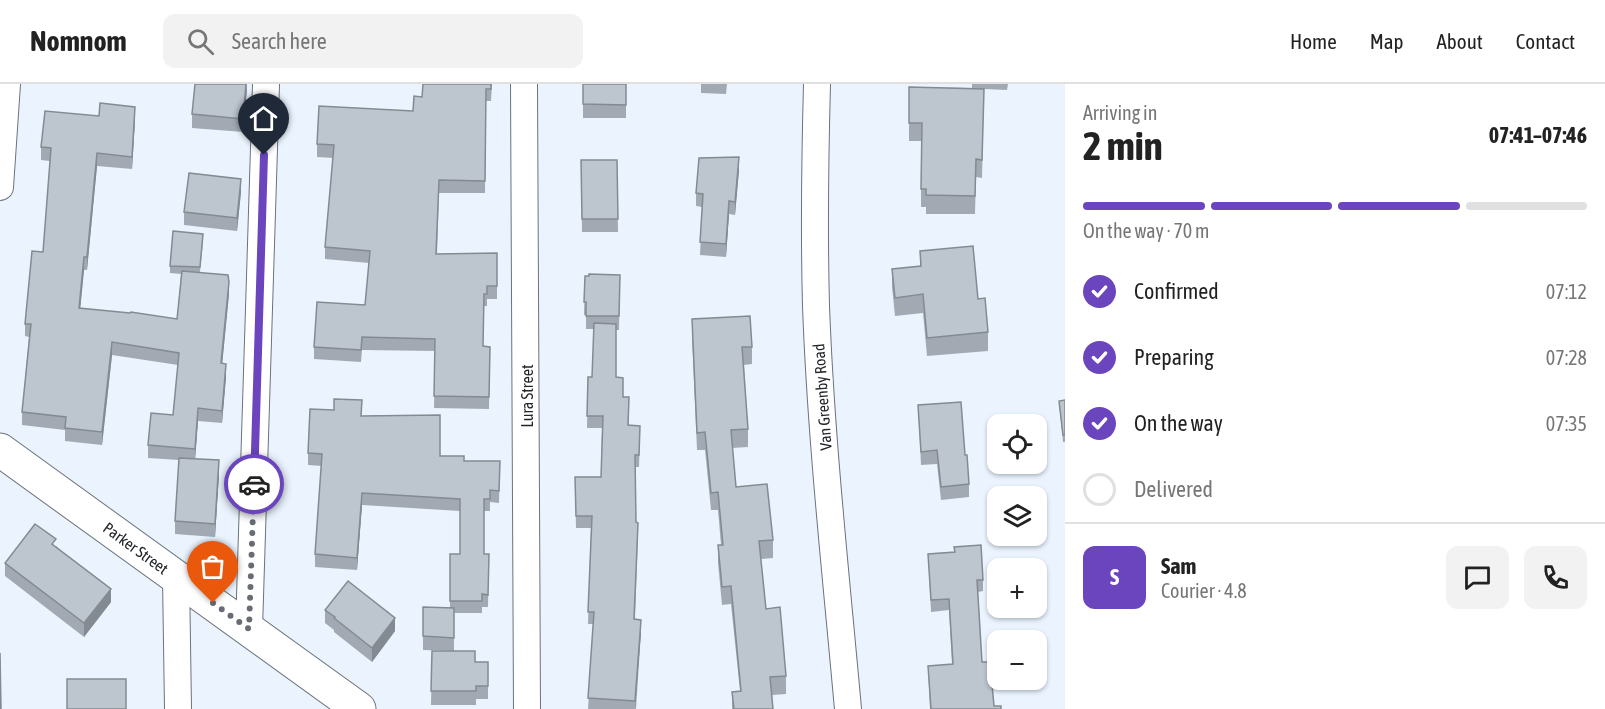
<!DOCTYPE html>
<meta charset="utf-8">
<style>
body{margin:0;font-family:"Asap Condensed",sans-serif;background:#f2f2f2;color:#222;height:100vh;display:flex;flex-direction:column;font-size:22px;white-space:nowrap}
*{box-sizing:border-box;margin:0}
p{font-size:20px;color:#767676}
.icon{flex:none;width:33px;height:33px;fill:none;stroke:currentColor;stroke-width:2;stroke-linecap:round;stroke-linejoin:round}
.map{position:relative;flex:1;overflow:hidden}
.sheet{display:flex;flex-direction:column;background:#fff;width:540px}
.sheet>*{flex:none}
.tools{position:absolute;left:987px;top:330px;display:grid;gap:12px}
.tools a{display:grid;place-items:center;width:60px;height:60px;border-radius:12px;background:#fff;box-shadow:0 2px 4px #0004;font-size:30px}
.pin{position:absolute;display:grid;place-items:center;width:51px;height:51px;color:#fff;margin:-62px -26px;border-radius:50% 50% 50% 0;rotate:-45deg;box-shadow:0 0 6px #0007}
.pin .icon{rotate:45deg}
.courier{position:absolute;display:grid;place-items:center;width:60px;height:60px;margin:-30px;border:4px solid #6a45be;border-radius:50%;background:#fff;color:#222;box-shadow:0 2px 8px #0007}
.summary em{font-style:normal;font-weight:700}
.summary div{display:flex;flex-direction:column-reverse}
.summary{display:flex;align-items:center;justify-content:space-between;height:102px;padding:0 18px}
h1{font-size:39px;font-weight:700;line-height:45px}
.bar{display:grid;grid-template-columns:repeat(4,1fr);gap:9px 6px;align-content:center;height:72px;padding:0 18px}
.bar i{height:8px;border-radius:4px;background:#e0e0e0}
.bar .current{background:#6a45be}
.bar p{grid-column:span 4}
.line{display:flex;align-items:center;gap:15px;padding:0 18px;border-top:2px solid #e0e0e0}
.line div{flex:1}
.round{display:grid;place-items:center;flex:none;width:63px;height:63px;border-radius:12px;background:#f2f2f2}
ol{padding:0 18px;list-style:none}
li{display:flex;align-items:center;gap:18px;height:66px}
li p{margin-inline-start:auto}
li .icon{padding:6px;border-radius:50%;background:#6a45be;color:#fff;stroke-width:4}
li:last-child{color:#767676}
li i{width:33px;height:33px;border:3px solid #e0e0e0;border-radius:50%}
header{display:flex;align-items:center;gap:36px;box-sizing:border-box;height:84px;padding:0 30px;background:#fff;border-bottom:2px solid #e0e0e0}
header strong{font-size:28px}
nav{display:flex;gap:33px;margin-inline-start:auto;font-size:21px}
.search{width:420px;height:54px;background:#f2f2f2;display:flex;align-items:center;gap:15px;box-sizing:border-box;padding:0 21px;border-radius:12px;color:#767676;font-size:22px}
main{display:flex;flex:1;min-height:0}
.map>svg:first-child{display:block}
</style>
<header>
<strong>Nomnom</strong>
<div class="search"><svg class="icon" aria-label="search" viewBox="0 0 24 24"><circle cx="10" cy="10" r="6"/><path d="M15 15l6 6"/></svg>Search here</div>
<nav><a>Home</a><a>Map</a><a>About</a><a>Contact</a></nav>
</header>
<main>
<div class="map">
<svg width="1065" height="625" viewBox="0 0 1065 625">
<rect width="100%" height="100%" fill="#ebf4fe"/>
<g fill="none" stroke-linecap="round" stroke-linejoin="round">
<!-- minor casing -->
<g stroke="#6b737b" stroke-width="28">
<g id="minor">
<path d="M524,0l3,625"/>
<path d="M817,0c-2,74 -3,148 -1,222 5,135 20,269 32,403"/>
<path d="M0,103l7,-103"/>
<path d="M176,493l2,132"/>
<path d="M249,545l17,-545"/>
</g>
</g>
<!-- tertiary casing -->
<g stroke="#6b737b" stroke-width="35">
<path id="tertiary" d="M0,366l359,259"/>
</g>
<!-- minor -->
<use href="#minor" stroke="#fff" stroke-width="26"/>
<!-- tertiary -->
<use href="#tertiary" stroke="#fff" stroke-width="33"/>
</g>
<!-- wall -->
<g fill="#a3a9b2">
<path d="M247,0l-4,48 -51,-4v-14z"/>
<path d="M423,0h69l-1,17h-5l-1,92h-46l-2,61 60,-1v46h-10v7h-3l-1,40 7,1 -1,62 -55,-1 1,-57 -73,-1 -1,12 -47,-3v-12l51,-42 4,-42 -44,-4v-12l8,-89 -16,-1v-13l96,-33 9,-14z"/>
<path d="M626,0v34h-43v-14z"/>
<path d="M701,0h26l-1,10 -25,-1z"/>
<path d="M972,0h36l-1,6 -23,-1 -2,89 -6,-1 -1,37h-49v-7h-5v-66h-12v-54l63,1z"/>
<path d="M99,32l36,4 -3,49 -35,-3 -10,104h-3l-4,39 97,10 4,-45 -11,-1v-7l33,-25 -3,31 29,22 -7,70 4,13 -4,46 -24,-2 -3,38 24,15 -4,63 -40,-3v-13l4,-61 -31,-2v-13l25,-30 5,-50 -66,-10 -10,90 -37,-4v-11l-43,-5v-13l7,-75 -4,-1v-12l18,-72 7,-91 -9,-1v-13z"/>
<path d="M581,76h36l1,72h-36z"/>
<path d="M739,86l-4,45 -6,-1 -3,43 -26,-2 2,-48 -6,-1v-13z"/>
<path d="M241,108l-4,39 -53,-6v-13z"/>
<path d="M920,167l58,48 10,33v19l-61,5 -4,-43 -28,3 -3,-29v-18l28,-3z"/>
<path d="M620,191l-1,55h-3v47l7,20 6,12v16l11,12 -1,30h-4l1,55 2,13 -3,84 6,13 -5,77h-48l5,-85h-5l3,-96h-15l-1,-51h26l1,-49h-15l1,-51h4l2,-48h-8v-14h-2l1,-39z"/>
<path d="M692,235l60,28v17l-8,1 4,64v18l-16,1 4,39 37,53v18l-12,1 5,50 20,67v18l-14,1 1,14h-41v-17l8,-1 -9,-87 -9,1 -4,-42v-18h3l-3,-35h-7l-6,-60h-8l-5,-113z"/>
<path d="M1065,316v42h-2l-4,-41z"/>
<path d="M918,321l47,50 4,29v13l-28,3 -4,-36 -16,1z"/>
<path d="M362,332l78,40 24,5h36l-1,42 -9,-1v9h-6v43h5l-1,53h-6v6h-28v38l-31,-1v-43l27,1v-54h10v-43l-98,-6 -5,65 -42,-3v-13l7,-88 -14,-1v-12z"/>
<path d="M56,462l55,56 -27,35 -79,-61v-13z"/>
<path d="M928,470l55,26v11l-5,1 4,70 12,44 7,3h-71l-2,-43 24,-2 -3,-54 -18,2z"/>
<path d="M325,526l70,21 -23,31 -38,-30v-2l-9,-7z"/>
<path d="M432,567l43,11h13v37h-12v6h-45z"/>
</g>
<!-- shaded-wall -->
<g fill="#848a91">
<path d="M246,0l1,7 -4,41v-13z"/>
<path d="M135,23v13l-3,49v-12z"/>
<path d="M97,69v13l-10,104v-13z"/>
<path d="M739,73v13l-4,45v-13z"/>
<path d="M241,95v13l-4,39v-13z"/>
<path d="M729,117v13l-3,43v-13z"/>
<path d="M84,173v13l-5,51v-13z"/>
<path d="M229,198v12l-8,82v-13z"/>
<path d="M112,258v13l-10,90v-13z"/>
<path d="M226,280v13l-4,46v-12z"/>
<path d="M198,324v13l-3,40v-12z"/>
<path d="M219,376v14l-4,63v-13z"/>
<path d="M362,409v12l-5,65v-12z"/>
<path d="M111,505v13l-27,35v-14z"/>
<path d="M395,534v13l-23,31v-14z"/>
<path d="M641,536v12l-6,77v-8z"/>
</g>
<!-- building -->
<g fill="#bdc5cf" stroke="#848a91" stroke-width="1.5">
<path d="M195,0h51l-3,35 -51,-5z"/>
<path d="M423,0h68v5h-5l-1,92 -46,-1 -3,74 61,-1v33h-10v8h-3l-1,52 7,1 -1,50 -55,-1 1,-57 -73,-2 -1,13 -47,-3 3,-45 48,3 5,-54 -45,-4 9,-102 -17,-1 2,-38 94,5 1,-15 8,1z"/>
<path d="M583,0h43v21l-43,-1z"/>
<path d="M909,3l75,2 -2,71 -6,-1 -1,37 -49,-1v-6h-5l1,-66h-13z"/>
<path d="M100,19l35,4 -3,50 -35,-4 -10,104h-3l-5,51 51,5 1,-1 46,7 5,-48 46,4 1,7 -8,81 5,1 -4,47 -24,-3 -3,41 -47,-4 3,-32 22,2 6,-62 -67,-11 -10,90 -37,-4 1,-11 -44,-5 9,-88h-6l7,-73 11,1 8,-104 -10,-1 4,-36 54,5z"/>
<path d="M739,73l-4,45 -6,-1 -3,43 -26,-2 3,-48 -7,-1 3,-35z"/>
<path d="M581,76h36l1,59h-36z"/>
<path d="M189,89l52,6 -4,39 -53,-6z"/>
<path d="M173,147l30,3 -3,33 -30,-1z"/>
<path d="M973,162l5,53 7,-1 3,34 -61,6 -4,-44 -28,4 -3,-29 29,-3 -1,-15z"/>
<path d="M589,190l31,1 -1,41h-33v-14h-2l1,-26h4z"/>
<path d="M750,232l2,31h-10l6,82 -17,1 5,57 31,-3 6,56 -14,1 7,68 14,-2 6,69 -16,1 3,32h-39l-2,-17 9,-1 -10,-105 -9,1 -4,-42h5l-5,-53 -7,1 -6,-61 -8,1 -5,-114z"/>
<path d="M594,239l22,1v53l7,1v19h6l-1,28 12,1 -1,29h-4l1,67 2,1 -4,96 7,1 -6,81 -47,-3 6,-86h-6l4,-96h-16l-1,-39h26l2,-61h-16l1,-39h4z"/>
<path d="M334,315l28,1 -1,16 79,-1v41h24v5h36l-1,30 -9,-1v9h-6v55h5l-1,41 -6,-1v7h-32v-47h10v-55l-98,-6 -5,65 -42,-4 7,-100 -14,-1 2,-44 24,1z"/>
<path d="M1065,316v35h-2l-4,-34z"/>
<path d="M961,318l4,53h2l2,29 -28,3 -4,-37 -16,2 -3,-47z"/>
<path d="M179,374l40,2 -4,64 -40,-3z"/>
<path d="M35,440l21,15 -4,5 59,45 -27,34 -79,-60z"/>
<path d="M981,461l2,35h-6l5,82h8l4,44h7v3h-70l-3,-43 25,-2 -4,-65 -18,1 -3,-46 27,-2 -1,-5z"/>
<path d="M348,497l47,37 -23,30 -38,-30 1,-1 -10,-7z"/>
<path d="M423,523l31,1v30l-31,-2z"/>
<path d="M432,567h43v11h13v24h-12v5h-45z"/>
<path d="M0,569l1,56h-1z"/>
<rect x="67" y="595" width="59" height="30"/>
</g>
<g fill="none" stroke-linecap="round" stroke-linejoin="round">
<!-- done -->
<path stroke="#686d74" stroke-width="6" stroke-dasharray="0 10.8" d="M213,519l36,26 5,-145"/>
<!-- route -->
<path stroke="#6a45be" stroke-width="8" d="M254,400l10,-329"/>
</g>
<g text-anchor="middle" dominant-baseline="central" stroke-width="4.5" stroke-linejoin="round" paint-order="stroke">
<!-- street labels -->
<g font-size="16" fill="#222529" stroke="#fff">
<text transform="translate(527 312) rotate(-90)">Lura Street</text>
<text transform="translate(822 313) rotate(-94)">Van Greenby Road</text>
<text transform="translate(136 464) rotate(36)">Parker Street</text>
</g>
</g>
</svg>
<div class="tools">
<a><svg class="icon" aria-label="locate" viewBox="0 0 24 24"><circle cx="12" cy="12" r="6"/><path d="M12 2v4M12 18v4M2 12h4M18 12h4"/></svg></a>
<a><svg class="icon" aria-label="layers" viewBox="0 0 24 24"><path d="M12 4l9 5-9 5-9-5zM3 14l9 5 9-5"/></svg></a>
<a>+</a>
<a>−</a>
</div>
<div class="pin" style="left:213px;top:519px;background:#ea580c"><svg class="icon" aria-label="bag" viewBox="0 0 24 24"><path d="M5 8h14l-1 12H6zM9 8a3 3 0 0 1 6 0"/></svg></div>
<div class="pin" style="left:264px;top:71px;background:#1f2937"><svg class="icon" aria-label="home" viewBox="0 0 24 24"><path d="M3 11l9-7 9 7M6 9v11h12V9"/></svg></div>
<div class="courier" style="left:254px;top:400px"><svg class="icon" aria-label="car" viewBox="0 0 24 24"><path d="M5 17H2v-5l4-1 3-4h7l3 4 3 1v5h-3M9 17h6M6 11h13"/><circle cx="7" cy="17" r="2"/><circle cx="17" cy="17" r="2"/></svg></div>
</div>
<section class="sheet">
<div class="summary"><div><h1>2 min</h1><p>Arriving in</p></div><em>07:41–07:46</em></div>
<div class="bar"><i class="current"></i><i class="current"></i><i class="current"></i><i></i><p>On the way · 70 m</p></div>
<ol>
<li><svg class="icon" aria-label="check" viewBox="0 0 24 24"><path d="M5 12l5 5 9-10"/></svg>Confirmed<p>07:12</p></li>
<li><svg class="icon" aria-label="check" viewBox="0 0 24 24"><path d="M5 12l5 5 9-10"/></svg>Preparing<p>07:28</p></li>
<li><svg class="icon" aria-label="check" viewBox="0 0 24 24"><path d="M5 12l5 5 9-10"/></svg>On the way<p>07:35</p></li>
<li><i></i>Delivered</li>
</ol>
<div class="line" style="height:108px"><b class="round" style="background:#6a45be;color:#fff">S</b><div><b>Sam</b><p>Courier · 4.8</p></div><a class="round"><svg class="icon" aria-label="chat" viewBox="0 0 24 24"><path d="M4 5h16v11H9l-5 4z"/></svg></a><a class="round"><svg class="icon" aria-label="phone" viewBox="0 0 24 24"><path d="M5 4h4l2 5-3 2q2 4 5 5l2-3 5 2v4C11 20 4 13 5 4z"/></svg></a></div>
</section>
</main>
